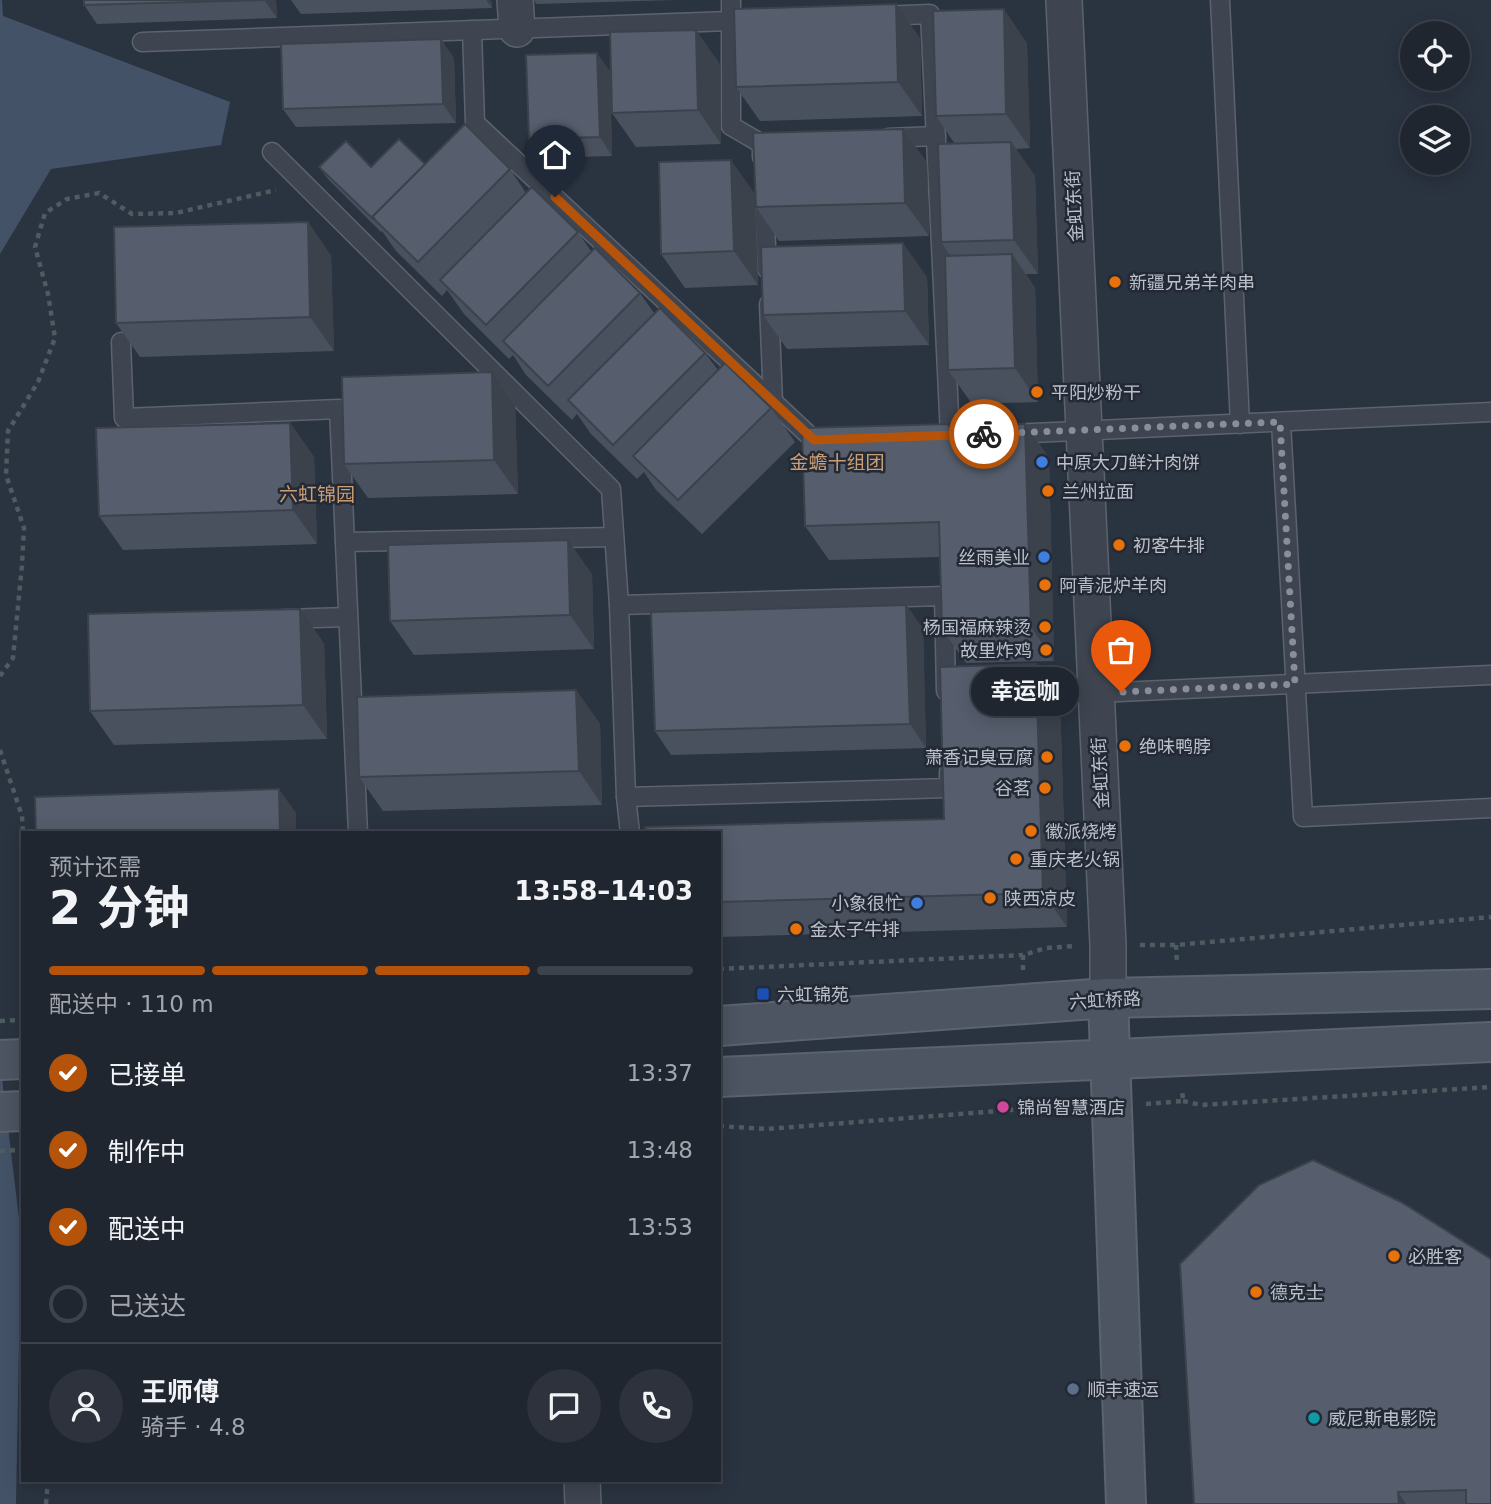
<!DOCTYPE html>
<html lang="zh">
<meta charset="utf-8">
<style>
body{margin:0;font-family:"DejaVu Sans","Noto Sans SC",sans-serif;background:#2d323c;color:#f1f3f6;height:100vh;display:flex;flex-direction:column;font-size:26px;white-space:nowrap}
*{box-sizing:border-box;margin:0}
p{font-size:23px;color:#a2a5ab}
.icon{flex:none;width:38px;height:38px;fill:none;stroke:currentColor;stroke-width:2;stroke-linecap:round;stroke-linejoin:round}
.map{position:relative;flex:1;overflow:hidden}
.panel{position:absolute;left:21px;top:831px;width:700px;height:651px;display:flex;flex-direction:column;background:#202630;border-radius:0px;box-shadow:0 4px 18px #0003,0 0 0 2px #3d434c}
.panel>*{flex:none}
.controls{position:absolute;left:1400px;top:21px;display:grid;gap:14px}
.controls a{display:grid;place-items:center;width:70px;height:70px;border-radius:50%;background:#202630;box-shadow:0 4px 18px #0003,0 0 0 2px #3d434c;font-size:35px}
.pin{position:absolute;display:grid;place-items:center;width:60px;height:60px;color:#fff;margin:-72px -30px;border-radius:50% 50% 50% 0;rotate:-45deg;box-shadow:0 0 7px #0007}
.pin .icon{rotate:45deg}
.courier{position:absolute;display:grid;place-items:center;width:70px;height:70px;margin:-35px;border:5px solid #b45309;border-radius:50%;background:#fff;color:#222;box-shadow:0 2px 9px #0007}
.bubble{position:absolute;height:49px;border-radius:24px;background:#202630;box-shadow:0 4px 18px #0003,0 0 0 2px #3d434c;font-size:23px;font-weight:700;line-height:49px;text-align:center}
.head em{font-style:normal;font-weight:700}
.head div{display:flex;flex-direction:column-reverse}
.head{display:flex;align-items:center;justify-content:space-between;height:119px;padding:0 28px}
h1{font-size:46px;font-weight:700;line-height:52px}
.bar{display:grid;grid-template-columns:repeat(4,1fr);gap:10px 7px;align-content:center;height:84px;padding:0 28px}
.bar i{height:9px;border-radius:5px;background:#3d434c}
.bar .selected{background:#b45309}
.bar p{grid-column:span 4}
.line{display:flex;align-items:center;gap:18px;padding:0 28px;border-top:2px solid #3d434c}
.line div{flex:1}
.round{display:grid;place-items:center;flex:none;width:74px;height:74px;border-radius:37px;background:#2d323c}
ol{padding:0 28px;list-style:none}
li{display:flex;align-items:center;gap:21px;height:77px}
li p{margin-inline-start:auto}
li .icon{padding:7px;border-radius:50%;background:#b45309;color:#fff;stroke-width:4}
li:last-child{color:#a2a5ab}
li i{width:38px;height:38px;border:4px solid #3d434c;border-radius:50%}
.map>svg:first-child{display:block}
</style>
<div class="map">
<svg width="1491" height="1504" viewBox="0 0 1491 1504">
<rect width="100%" height="100%" fill="#2a3340"/>
<!-- water -->
<g fill="#445268">
<path d="M0,0h2l1,16 227,86 -9,43 -170,24 -51,85z"/>
<path d="M0,1061l21,174 -5,269h-16z"/>
</g>
<g fill="none" stroke-linecap="round" stroke-linejoin="round">
<!-- lane casing -->
<g stroke="#5c636d" stroke-width="21">
<g id="lane">
<path d="M731,0v126l31,18v13"/>
<path d="M1220,0l20,424"/>
<path d="M880,16l50,-2 20,421"/>
<path d="M472,30l3,93 339,317 7,-1"/>
<path d="M142,42l616,-22"/>
<path d="M888,138l48,-2"/>
<path d="M272,152l339,337 8,116 7,192 4,36"/>
<path d="M764,199l3,70"/>
<path d="M769,304l4,98"/>
<path d="M121,342l3,76 215,-9 19,424"/>
<path d="M1281,422l22,395 188,-9"/>
<path d="M1010,434l481,-22"/>
<path d="M345,542l269,-5"/>
<path d="M619,605l325,-9 2,95"/>
<path d="M283,619l65,-2"/>
<path d="M1097,693l394,-18"/>
<path d="M626,797l323,-9v-16"/>
</g>
</g>
<!-- street casing -->
<g stroke="#5c636d" stroke-width="38">
<g id="street">
<path d="M515,0l2,29"/>
<path d="M1064,0l44,945v53"/>
<path d="M582,1480l1,24"/>
</g>
</g>
<!-- secondary casing -->
<g stroke="#5c636d" stroke-width="42">
<g id="secondary">
<path d="M1108,998l18,506"/>
<path d="M719,1026l389,-28 383,-9"/>
<path d="M0,1060l23,-1"/>
<path d="M719,1077l772,-35"/>
<path d="M0,1112l23,-1"/>
</g>
</g>
<!-- path -->
<g stroke="#4c5c60" stroke-width="4.5" stroke-dasharray="5 5" stroke-linecap="butt">
<path d="M0,676l13,-18 9,-93 2,-37 -18,-53 2,-44 30,-49 17,-44 -7,-44 -13,-47 10,-34 22,-14 32,-6 33,21 44,-1 100,-23"/>
<path d="M0,750l22,66 1,17"/>
<path d="M1140,945h36l315,-28"/>
<path d="M1176,945l1,19"/>
<path d="M719,969l304,-14"/>
<path d="M1023,970v-15l23,-7 29,-2"/>
<path d="M0,1021l23,-1"/>
<path d="M1024,1098v11"/>
<path d="M1183,1101l18,4 290,-18"/>
<path d="M1146,1104l37,-3 -1,-13"/>
<path d="M719,1126l48,3 257,-20 54,-2"/>
<path d="M0,1151l23,-1"/>
<path d="M46,1504l2,-24"/>
</g>
<!-- lane -->
<use href="#lane" stroke="#3e4550" stroke-width="18"/>
<!-- street -->
<use href="#street" stroke="#3e4550" stroke-width="35"/>
<!-- secondary -->
<use href="#secondary" stroke="#4d5462" stroke-width="38"/>
</g>
<!-- wall -->
<g fill="#4a515e">
<path d="M276,0l1,18 -180,6 -13,-19z"/>
<path d="M291,0h200l1,8 -191,6z"/>
<path d="M534,0h141l-139,4z"/>
<path d="M920,38l2,78 -162,5 -24,-34z"/>
<path d="M1027,43l3,105 -14,1 19,27 3,98h-12l9,14 3,114 -66,2 -24,-34 2,-115 -9,-13 14,-98 -19,-28z"/>
<path d="M454,58l2,65 -160,4 -13,-18z"/>
<path d="M720,64l1,80 -85,3 -24,-34z"/>
<path d="M610,71l2,85 -70,2 -13,-19z"/>
<path d="M903,129l24,34 2,73 -150,5 -23,-34z"/>
<path d="M425,164l85,5 16,24 52,39 13,19 49,42 14,20 51,40 13,17 53,38 24,34 -93,92 -46,-44 -12,-18 -7,7 -46,-45 -14,-20 -5,6 -46,-45 -13,-20 -4,4 -45,-45 -17,-24 -5,6 -46,-45 -14,-20 -1,1 -53,-53 -9,-12h52z"/>
<path d="M755,194l3,91 -73,3 -24,-34z"/>
<path d="M308,222l23,34 3,95 -194,6 -24,-34z"/>
<path d="M927,277l2,68 -142,4 -24,-34z"/>
<path d="M492,372l23,34 3,88 -150,4 -24,-34z"/>
<path d="M290,423l24,34 3,87 -194,6 -24,-34z"/>
<path d="M949,424l2,2 74,-2 24,34 5,203 -88,2 -24,-34 -2,-72 -111,3 -24,-34z"/>
<path d="M592,574l2,75 -180,6 -24,-34z"/>
<path d="M906,605l17,24 3,119 -255,7 -16,-24z"/>
<path d="M324,643l3,96 -213,6 -24,-34z"/>
<path d="M576,690l24,34 2,81 -219,6 -24,-34z"/>
<path d="M1060,698l7,229 -348,10v-104l225,-14z"/>
<path d="M1180,1264l311,240h-297z"/>
</g>
<!-- shaded-wall -->
<g fill="#3c424c">
<path d="M264,0h12l1,18z"/>
<path d="M486,0h5l1,8z"/>
<path d="M896,4l24,34 2,78 -24,-34z"/>
<path d="M1004,9l23,34 3,105 -24,-34z"/>
<path d="M696,30l24,34 1,80 -23,-34z"/>
<path d="M441,39l13,19 2,65 -13,-19z"/>
<path d="M597,53l13,18 2,85 -12,-19z"/>
<path d="M903,129l24,34 2,73 -24,-33z"/>
<path d="M1011,142l24,34 3,98 -24,-34z"/>
<path d="M731,160l24,34 3,91 -24,-34z"/>
<path d="M308,222l23,34 3,95 -24,-34z"/>
<path d="M903,243l24,34 2,68 -24,-34z"/>
<path d="M1012,254l23,34 3,114 -23,-34z"/>
<path d="M492,372l23,34 3,88 -24,-34z"/>
<path d="M290,423l24,34 3,87 -24,-34z"/>
<path d="M1025,424l24,34 5,203 -23,-34z"/>
<path d="M568,540l24,34 2,75 -24,-34z"/>
<path d="M906,605l17,24 3,119 -16,-24z"/>
<path d="M300,609l24,34 3,96 -24,-34z"/>
<path d="M1036,664l24,34 7,229 -24,-34z"/>
<path d="M576,690l24,34 2,81 -23,-34z"/>
<path d="M279,789l17,24v20h-16z"/>
<path d="M1398,1492l8,12h-7z"/>
</g>
<!-- building -->
<g fill="#565e6d" stroke="#3c424c" stroke-width="2">
<path d="M84,0h180l-180,5z"/>
<path d="M896,4l2,78 -162,5 -2,-78z"/>
<path d="M1004,9l2,105 -70,2 -3,-105z"/>
<path d="M696,30l2,80 -86,3 -2,-81z"/>
<path d="M441,39l2,65 -160,5 -2,-65z"/>
<path d="M597,53l3,84 -71,2 -3,-84z"/>
<path d="M465,124l45,45 -92,93 -46,-45z"/>
<path d="M903,129l2,74 -149,4 -3,-74z"/>
<path d="M399,139l26,25 -53,53 2,1 -1,1 -54,-52 27,-26 25,26z"/>
<path d="M1011,142l3,98 -73,2 -3,-98z"/>
<path d="M731,160l3,91 -73,3 -2,-92z"/>
<path d="M532,187l46,45 -92,93 -46,-45z"/>
<path d="M308,222l2,95 -194,6 -2,-96z"/>
<path d="M903,243l2,68 -142,4 -2,-68z"/>
<path d="M595,248l45,45 -92,93 -45,-45z"/>
<path d="M1012,254l3,114 -67,2 -3,-114z"/>
<path d="M660,308l45,45 -92,92 -45,-45z"/>
<path d="M725,363l46,45 -93,92 -45,-44z"/>
<path d="M492,372l2,88 -150,4 -2,-87z"/>
<path d="M290,423l3,87 -194,6 -3,-88z"/>
<path d="M949,424v2l76,-2 6,203 -89,2 -3,-107 -134,4 -3,-98z"/>
<path d="M568,540l2,75 -180,6 -2,-76z"/>
<path d="M906,605l4,119 -255,7 -4,-119z"/>
<path d="M300,609l3,96 -213,6 -2,-97z"/>
<path d="M1036,664l7,229 -324,9v-69h-73l-1,-6 299,-8 -4,-152z"/>
<path d="M576,690l3,81 -220,6 -2,-80z"/>
<path d="M279,789l1,44h-244l-1,-36z"/>
<path d="M1313,1160l88,42 90,57v245h-25v-14l-68,2 1,12h-205l-14,-240 79,-79z"/>
</g>
<g fill="none" stroke-linecap="round" stroke-linejoin="round">
<!-- done -->
<path stroke="#888f9a" stroke-width="7" stroke-dasharray="0 12.6" d="M984,434l296,-12 15,262 -174,8"/>
<!-- route -->
<path stroke="#b45309" stroke-width="9" d="M555,197l259,243 170,-6"/>
</g>
<!-- markers -->
<g fill="#e8710a" stroke="#232a35" stroke-width="2.5">
<circle cx="1115" cy="282" r="7"/>
<circle cx="1037" cy="392" r="7"/>
<circle cx="1048" cy="491" r="7"/>
<circle cx="1119" cy="545" r="7"/>
<circle cx="1045" cy="585" r="7"/>
<circle cx="1045" cy="627" r="7"/>
<circle cx="1046" cy="650" r="7"/>
<circle cx="1125" cy="746" r="7"/>
<circle cx="1047" cy="757" r="7"/>
<circle cx="1045" cy="788" r="7"/>
<circle cx="1031" cy="831" r="7"/>
<circle cx="1016" cy="859" r="7"/>
<circle cx="990" cy="898" r="7"/>
<circle cx="796" cy="929" r="7"/>
<circle cx="1394" cy="1256" r="7"/>
<circle cx="1256" cy="1292" r="7"/>
</g>
<g fill="#3f7fe0" stroke="#232a35" stroke-width="2.5">
<circle cx="1042" cy="462" r="7"/>
<circle cx="1044" cy="557" r="7"/>
<circle cx="917" cy="903" r="7"/>
</g>
<rect fill="#1a4fb4" stroke="#232a35" stroke-width="2.5" x="756" y="987" width="14" height="14" rx="3.5"/>
<circle fill="#d1479c" stroke="#232a35" stroke-width="2.5" cx="1003" cy="1107" r="7"/>
<circle fill="#5c6f8a" stroke="#232a35" stroke-width="2.5" cx="1073" cy="1389" r="7"/>
<circle fill="#0f9aa8" stroke="#232a35" stroke-width="2.5" cx="1314" cy="1418" r="7"/>
<g text-anchor="middle" dominant-baseline="central" stroke-width="5" stroke-linejoin="round" paint-order="stroke">
<!-- street labels -->
<g font-size="18" fill="#bbc0ca" stroke="#232a35">
<text transform="translate(1074 206) rotate(-93)">金虹东街</text>
<text transform="translate(1100 773) rotate(-93)">金虹东街</text>
<text transform="translate(1105 1000) rotate(-3)">六虹桥路</text>
</g>
<!-- poi labels -->
<g font-size="18" fill="#bbc0ca" stroke="#232a35" text-anchor="start">
<text x="1129" y="282">新疆兄弟羊肉串</text>
<text x="1051" y="392">平阳炒粉干</text>
<text x="1056" y="462">中原大刀鲜汁肉饼</text>
<text x="1062" y="491">兰州拉面</text>
<text x="1133" y="545">初客牛排</text>
<text x="1030" y="557" text-anchor="end">丝雨美业</text>
<text x="1059" y="585">阿青泥炉羊肉</text>
<text x="1031" y="627" text-anchor="end">杨国福麻辣烫</text>
<text x="1032" y="650" text-anchor="end">故里炸鸡</text>
<text x="1139" y="746">绝味鸭脖</text>
<text x="1033" y="757" text-anchor="end">萧香记臭豆腐</text>
<text x="1031" y="788" text-anchor="end">谷茗</text>
<text x="1045" y="831">徽派烧烤</text>
<text x="1030" y="859">重庆老火锅</text>
<text x="1004" y="898">陕西凉皮</text>
<text x="903" y="903" text-anchor="end">小象很忙</text>
<text x="810" y="929">金太子牛排</text>
<text x="777" y="994">六虹锦苑</text>
<text x="1017" y="1107">锦尚智慧酒店</text>
<text x="1408" y="1256">必胜客</text>
<text x="1270" y="1292">德克士</text>
<text x="1087" y="1389">顺丰速运</text>
<text x="1328" y="1418">威尼斯电影院</text>
</g>
<!-- neighbourhood labels -->
<g font-size="19" fill="#ca9d76" stroke="#232a35">
<text x="837" y="462">金蟾十组团</text>
<text x="317" y="494">六虹锦园</text>
</g>
</g>
</svg>
<div class="controls">
<a><svg class="icon" aria-label="locate" viewBox="0 0 24 24"><circle cx="12" cy="12" r="6"/><path d="M12 2v4M12 18v4M2 12h4M18 12h4"/></svg></a>
<a><svg class="icon" aria-label="layers" viewBox="0 0 24 24"><path d="M12 4l9 5-9 5-9-5zM3 14l9 5 9-5"/></svg></a>
</div>
<div class="pin" style="left:1121px;top:692px;background:#ea580c"><svg class="icon" aria-label="bag" viewBox="0 0 24 24"><path d="M5 8h14l-1 12H6zM9 8a3 3 0 0 1 6 0"/></svg></div>
<div class="pin" style="left:555px;top:197px;background:#1f2937"><svg class="icon" aria-label="home" viewBox="0 0 24 24"><path d="M3 11l9-7 9 7M6 9v11h12V9"/></svg></div>
<div class="courier" style="left:984px;top:434px"><svg class="icon" aria-label="bike" viewBox="0 0 24 24"><circle cx="6" cy="16" r="4"/><circle cx="18" cy="16" r="4"/><path d="M6 16l4-8h5l3 8M10 8l3 8H6M13 5h3"/></svg></div>
<div class="bubble" style="left:971px;top:667px;width:108px">幸运咖</div>
<section class="panel">
<div class="head"><div><h1>2 分钟</h1><p>预计还需</p></div><em>13:58–14:03</em></div>
<div class="bar"><i class="selected"></i><i class="selected"></i><i class="selected"></i><i></i><p>配送中 · 110 m</p></div>
<ol>
<li><svg class="icon" aria-label="check" viewBox="0 0 24 24"><path d="M5 12l5 5 9-10"/></svg>已接单<p>13:37</p></li>
<li><svg class="icon" aria-label="check" viewBox="0 0 24 24"><path d="M5 12l5 5 9-10"/></svg>制作中<p>13:48</p></li>
<li><svg class="icon" aria-label="check" viewBox="0 0 24 24"><path d="M5 12l5 5 9-10"/></svg>配送中<p>13:53</p></li>
<li><i></i>已送达</li>
</ol>
<div class="line" style="height:126px"><a class="round"><svg class="icon" aria-label="person" viewBox="0 0 24 24"><circle cx="12" cy="8" r="4"/><path d="M4 21q1-7 8-7t8 7"/></svg></a><div><b>王师傅</b><p>骑手 · 4.8</p></div><a class="round"><svg class="icon" aria-label="chat" viewBox="0 0 24 24"><path d="M4 5h16v11H9l-5 4z"/></svg></a><a class="round"><svg class="icon" aria-label="phone" viewBox="0 0 24 24"><path d="M5 4h4l2 5-3 2q2 4 5 5l2-3 5 2v4C11 20 4 13 5 4z"/></svg></a></div>
</section>
</div>
